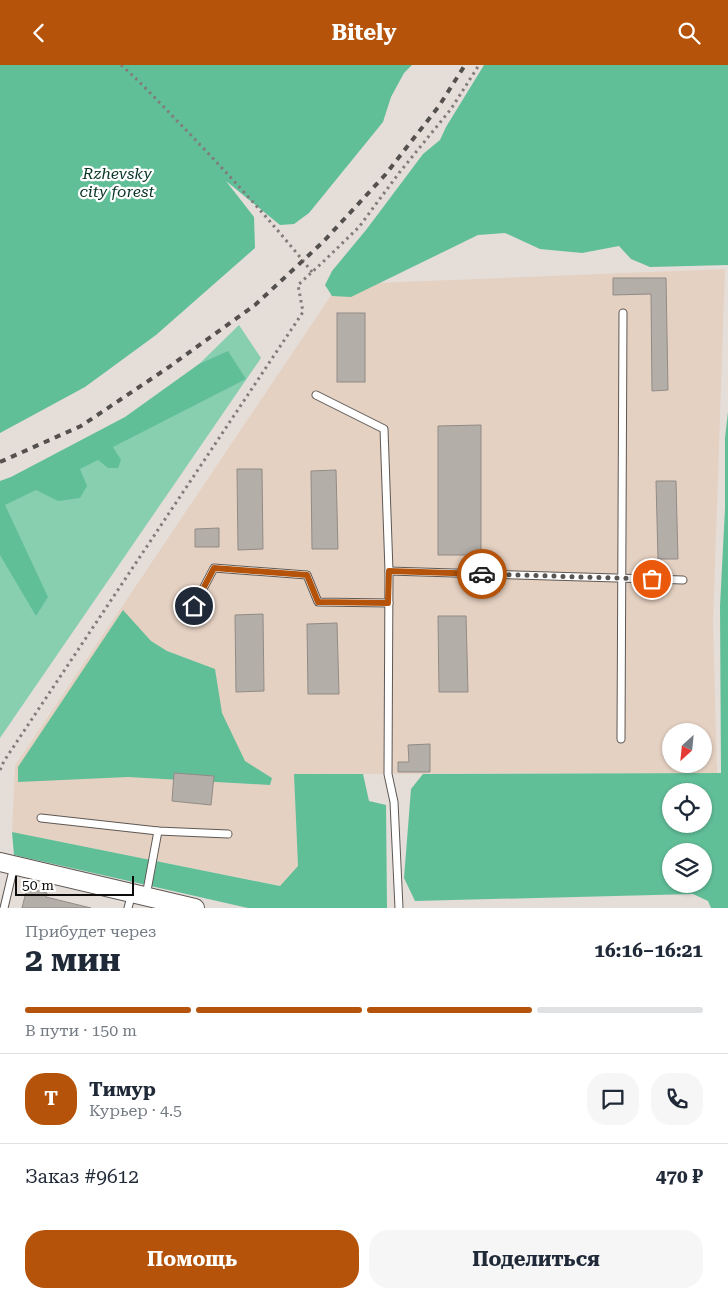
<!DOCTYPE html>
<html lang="ru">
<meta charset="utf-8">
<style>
body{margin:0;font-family:"Roboto Serif",serif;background:#f6f6f7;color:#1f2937;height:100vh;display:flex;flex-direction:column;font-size:19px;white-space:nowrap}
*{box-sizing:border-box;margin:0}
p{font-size:16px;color:#747a83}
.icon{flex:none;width:28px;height:28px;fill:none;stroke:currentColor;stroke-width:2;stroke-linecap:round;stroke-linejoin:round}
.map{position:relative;height:843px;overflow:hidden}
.side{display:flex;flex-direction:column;background:#fff;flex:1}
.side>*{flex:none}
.needle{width:32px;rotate:207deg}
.fabs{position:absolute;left:662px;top:658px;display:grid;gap:10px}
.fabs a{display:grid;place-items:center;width:50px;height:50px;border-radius:50%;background:#fff;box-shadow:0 1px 4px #0004;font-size:25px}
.scale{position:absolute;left:15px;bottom:12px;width:119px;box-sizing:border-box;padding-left:5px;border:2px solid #0e0c0a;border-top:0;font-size:14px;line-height:18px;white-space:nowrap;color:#0e0c0a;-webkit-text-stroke:4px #fff;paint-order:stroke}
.pin{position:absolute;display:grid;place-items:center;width:42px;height:42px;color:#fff;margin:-21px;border:2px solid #fff;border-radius:50%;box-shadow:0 1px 5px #0007}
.courier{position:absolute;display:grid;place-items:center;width:50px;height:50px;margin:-25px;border:4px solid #b45309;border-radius:50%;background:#fff;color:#222;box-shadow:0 1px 6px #0007}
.head em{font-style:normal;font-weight:700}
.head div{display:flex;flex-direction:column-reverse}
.head{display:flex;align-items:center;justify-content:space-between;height:85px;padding:0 25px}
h1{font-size:32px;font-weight:700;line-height:38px}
.bar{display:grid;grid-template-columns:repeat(4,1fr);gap:8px 5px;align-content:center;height:60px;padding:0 25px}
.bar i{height:6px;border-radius:4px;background:#e0e1e3}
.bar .current{background:#b45309}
.bar p{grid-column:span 4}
.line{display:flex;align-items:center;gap:12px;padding:0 25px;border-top:1px solid #e0e1e3}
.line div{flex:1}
.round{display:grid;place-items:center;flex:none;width:52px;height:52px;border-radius:20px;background:#f6f6f7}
.cta{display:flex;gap:10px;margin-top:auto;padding:10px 25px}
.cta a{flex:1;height:58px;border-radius:20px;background:#b45309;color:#fff;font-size:20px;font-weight:700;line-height:58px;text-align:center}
.cta a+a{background:#f6f6f7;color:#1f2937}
header{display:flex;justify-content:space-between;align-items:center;height:65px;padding:0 25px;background:#b45309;color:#fff;font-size:22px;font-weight:700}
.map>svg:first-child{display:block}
</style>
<header><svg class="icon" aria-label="back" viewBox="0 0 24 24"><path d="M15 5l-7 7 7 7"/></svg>Bitely<svg class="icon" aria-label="search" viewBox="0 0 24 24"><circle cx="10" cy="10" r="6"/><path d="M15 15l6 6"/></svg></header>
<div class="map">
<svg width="728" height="843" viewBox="0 0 728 843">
<rect width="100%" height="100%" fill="#e4ddd8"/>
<!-- industrial -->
<path fill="#e5d1c2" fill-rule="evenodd" d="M725,204l-12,354 4,150 -422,1 3,92 -17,20 -269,-54 3,-66 317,-472 20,-10zM671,666h33v33h-33z"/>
<!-- green -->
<path fill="#88cfb0" d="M239,260l22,33 -261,380v-230l27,-30 131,-56 35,-52z"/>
<!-- forest -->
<g fill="#61bf98" fill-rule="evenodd">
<path d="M0,0h412l-8,8 -13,24 -8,25 -74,91 -15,11 -14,1 -54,-44 28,36 1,31 -99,87 -71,52 -85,46z"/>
<path d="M484,0h244v200l-78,2 -19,-8 -12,-13 -37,7 -42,-4 -35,-16 -27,2 -127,62 -19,-1 -7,-11 7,-14 34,-41 57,-76 17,-14 6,-13z"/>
<path d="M228,286l18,28 -133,68 8,13 -3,8h-10l-10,-8 -18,9 7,17 -7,12 -22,3 -22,-11 -31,15 43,92 -12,19 -36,-61v-74l11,-4 114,-60 74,-53z"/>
<path d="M728,347v496h-17l-3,-7 -15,-7 -278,7 -11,-23 7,-89 12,-15 298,-1 -1,-167 5,-97v-71zM671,726h33v33h-33zM671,786h33v33h-33z"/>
<path d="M123,545l28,31 16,10 48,18 7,44 23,48 27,17 -2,7 -142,-8 -110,5v-15z"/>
<path d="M294,709h69l6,27 17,4 1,103h-139l-234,-53 -2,-23 268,54 18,-20z"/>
</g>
<!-- building -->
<g fill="#b4aea9" stroke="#918b86">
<path d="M613,213h53l2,112 -16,1 -1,-97 -38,1z"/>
<rect x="337" y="248" width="28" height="69"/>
<path d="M481,360v130h-43v-129z"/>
<path d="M237,404h25l1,80 -25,1z"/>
<path d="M336,405l2,79h-26l-1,-78z"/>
<path d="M656,416h20l2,78h-20z"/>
<path d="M219,463v19h-24v-18z"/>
<path d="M263,549l1,77 -28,1 -1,-77z"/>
<path d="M438,551h28l2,76h-29z"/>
<path d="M337,558l2,71h-31l-1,-70z"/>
<path d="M430,679v28h-32v-10h11l-1,-17z"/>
<path d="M174,708l40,3 -3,29 -39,-4z"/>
<path d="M27,823l20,5 -1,4 45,11h-69z"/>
</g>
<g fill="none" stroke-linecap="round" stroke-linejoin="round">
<!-- service casing -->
<g stroke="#5e5854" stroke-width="9">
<g id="service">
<path d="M316,330l68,34 5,142 -1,203 6,28 5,106"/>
<path d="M389,506l294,9"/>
<path d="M194,541l20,-38 93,7 11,27 71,1"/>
<path d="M621,674l2,-426"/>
<path d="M41,753l117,13 70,3"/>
<path d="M146,831l12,-65"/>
<path d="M4,843l10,-42"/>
<path d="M128,843l4,-15"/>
</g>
</g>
<!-- tertiary casing -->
<g stroke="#5e5854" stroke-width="20">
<path id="tertiary" d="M0,797l195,46"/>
</g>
<!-- path -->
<g stroke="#817c78" stroke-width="3" stroke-dasharray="2.5 4" stroke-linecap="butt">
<path d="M121,0c24,21 45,45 67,67 43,45 85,91 124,140"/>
<path d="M0,705l4,-9 299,-449 -5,-27 26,-24 35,-34 40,-54 52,-64 28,-44"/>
</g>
<!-- service -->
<use href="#service" stroke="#fff" stroke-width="7"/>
<!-- tertiary -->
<use href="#tertiary" stroke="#fff" stroke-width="18"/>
<!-- rail -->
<path stroke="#54504d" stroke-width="4" stroke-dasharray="6 6" stroke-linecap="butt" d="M0,397l81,-36 88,-59 86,-62 68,-63 62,-67 54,-69 26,-41"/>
</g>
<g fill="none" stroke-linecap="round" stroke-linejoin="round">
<!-- done -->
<path stroke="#595552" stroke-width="5" stroke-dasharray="0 9" d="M482,509l170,5"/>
<!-- route -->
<path stroke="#b45309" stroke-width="6" d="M194,541l20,-38 93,7 11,27 70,1 1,-32 93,3"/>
</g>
<g text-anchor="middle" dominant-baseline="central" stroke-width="4.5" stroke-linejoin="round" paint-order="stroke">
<!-- park labels -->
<g font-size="16" font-style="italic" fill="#093525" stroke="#fff">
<text x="117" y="108">Rzhevsky<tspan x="117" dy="18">city forest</tspan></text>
</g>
</g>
</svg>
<div class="fabs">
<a><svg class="needle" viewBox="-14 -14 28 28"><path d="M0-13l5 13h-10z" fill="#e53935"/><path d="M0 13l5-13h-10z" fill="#747a83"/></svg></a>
<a><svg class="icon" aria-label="locate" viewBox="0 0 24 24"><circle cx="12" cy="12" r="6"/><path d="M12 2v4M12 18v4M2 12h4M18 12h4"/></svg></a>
<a><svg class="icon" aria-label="layers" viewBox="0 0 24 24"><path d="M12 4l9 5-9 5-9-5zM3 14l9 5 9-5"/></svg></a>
</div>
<div class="scale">50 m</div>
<div class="pin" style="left:652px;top:514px;background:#ea580c"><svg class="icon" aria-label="bag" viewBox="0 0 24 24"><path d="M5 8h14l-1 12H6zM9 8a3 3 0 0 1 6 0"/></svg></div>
<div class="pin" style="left:194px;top:541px;background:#1f2937"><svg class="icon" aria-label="home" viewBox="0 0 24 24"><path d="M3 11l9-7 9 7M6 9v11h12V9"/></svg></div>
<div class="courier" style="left:482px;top:509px"><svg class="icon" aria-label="car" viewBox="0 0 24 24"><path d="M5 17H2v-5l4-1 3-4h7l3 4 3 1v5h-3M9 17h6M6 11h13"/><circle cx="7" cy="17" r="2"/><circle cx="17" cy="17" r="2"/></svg></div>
</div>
<section class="side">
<div class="head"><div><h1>2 мин</h1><p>Прибудет через</p></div><em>16:16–16:21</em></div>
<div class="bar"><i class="current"></i><i class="current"></i><i class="current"></i><i></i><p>В пути · 150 m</p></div>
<div class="line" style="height:90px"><b class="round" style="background:#b45309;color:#fff">Т</b><div><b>Тимур</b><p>Курьер · 4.5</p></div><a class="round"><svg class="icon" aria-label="chat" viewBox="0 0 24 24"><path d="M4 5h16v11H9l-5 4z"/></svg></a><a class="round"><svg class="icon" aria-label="phone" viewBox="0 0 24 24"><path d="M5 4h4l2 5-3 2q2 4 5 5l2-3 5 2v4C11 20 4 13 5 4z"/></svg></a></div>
<div class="line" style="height:65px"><div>Заказ #9612</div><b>470 ₽</b></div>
<div class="cta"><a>Помощь</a><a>Поделиться</a></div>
</section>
